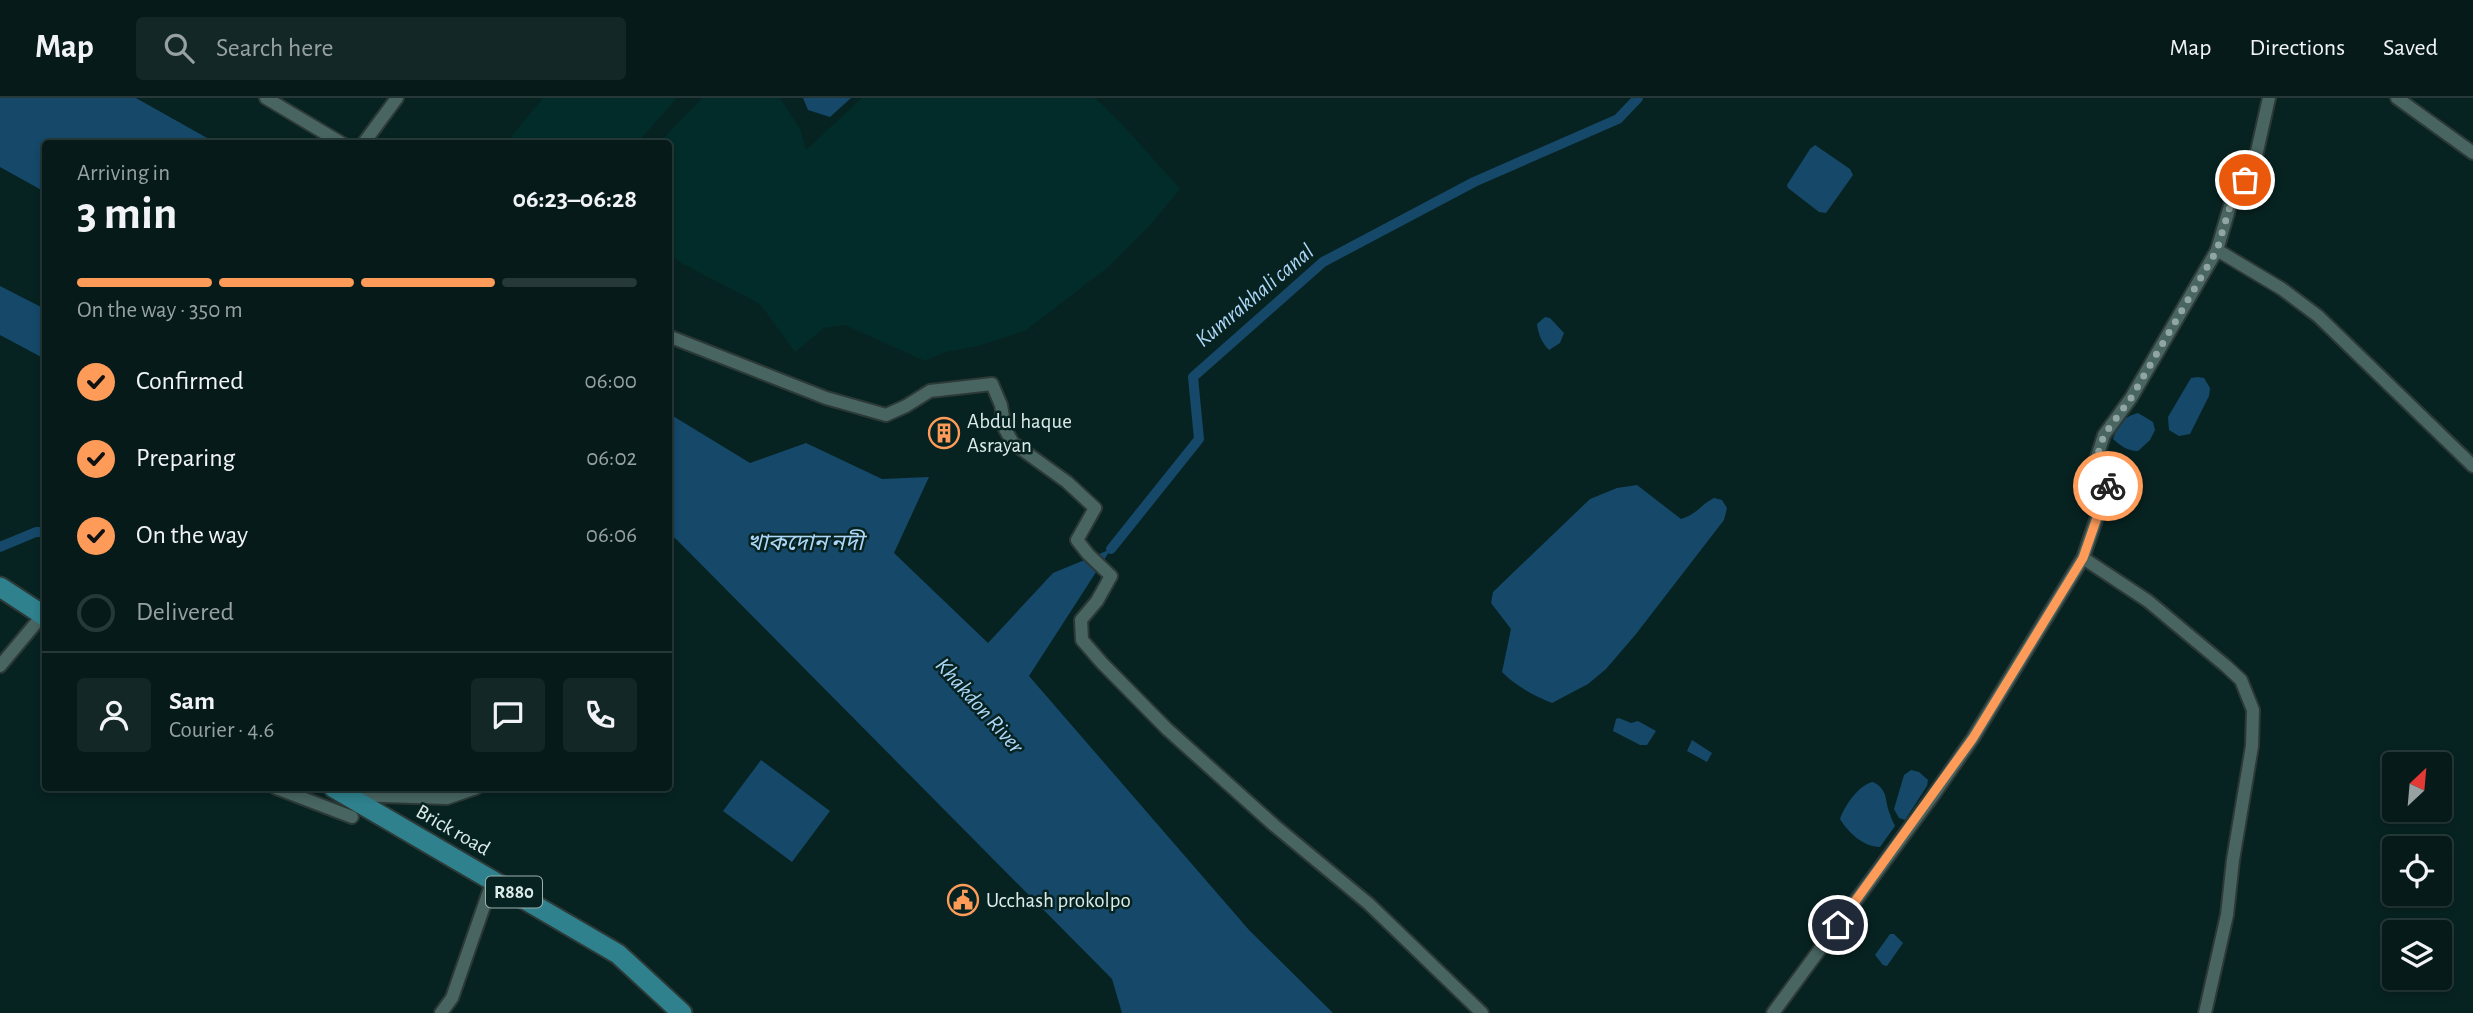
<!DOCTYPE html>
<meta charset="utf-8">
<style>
body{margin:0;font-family:"Alegreya Sans","Noto Sans Bengali",sans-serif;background:#132726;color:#f1f3f6;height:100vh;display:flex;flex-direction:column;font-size:26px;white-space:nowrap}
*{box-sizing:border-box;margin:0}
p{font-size:23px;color:#97a1a2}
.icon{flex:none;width:38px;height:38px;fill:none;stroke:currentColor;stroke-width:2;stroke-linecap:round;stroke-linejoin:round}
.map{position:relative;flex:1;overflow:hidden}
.details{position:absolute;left:42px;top:42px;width:630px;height:651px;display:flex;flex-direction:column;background:#051a19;border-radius:7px;box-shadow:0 4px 10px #0003,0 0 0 2px #263838}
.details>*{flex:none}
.needle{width:46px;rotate:26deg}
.fabs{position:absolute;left:2382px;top:654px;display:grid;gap:14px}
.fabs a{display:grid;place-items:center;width:70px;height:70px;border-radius:7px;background:#051a19;box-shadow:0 4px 10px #0003,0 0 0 2px #263838;font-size:35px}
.pin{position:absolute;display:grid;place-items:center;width:60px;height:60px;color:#fff;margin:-30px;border:4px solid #fff;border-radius:50%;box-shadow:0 2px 7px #0007}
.courier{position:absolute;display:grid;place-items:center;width:70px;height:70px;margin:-35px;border:5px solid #fe9b59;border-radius:50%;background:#fff;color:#222;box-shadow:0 2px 9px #0007}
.headline em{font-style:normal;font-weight:600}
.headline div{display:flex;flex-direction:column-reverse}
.headline{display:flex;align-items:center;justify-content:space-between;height:119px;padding:0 35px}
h1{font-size:46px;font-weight:600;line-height:52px}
.bar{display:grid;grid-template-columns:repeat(4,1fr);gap:10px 7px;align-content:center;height:84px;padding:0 35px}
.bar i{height:9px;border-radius:5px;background:#263838}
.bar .on{background:#fe9b59}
.bar p{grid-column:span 4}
.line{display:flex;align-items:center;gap:18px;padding:0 35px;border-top:2px solid #263838}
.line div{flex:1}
.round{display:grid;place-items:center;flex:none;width:74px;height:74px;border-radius:7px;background:#132726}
ol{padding:0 35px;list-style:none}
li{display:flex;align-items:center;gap:21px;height:77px}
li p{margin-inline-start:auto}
li .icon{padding:7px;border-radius:50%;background:#fe9b59;color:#111;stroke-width:4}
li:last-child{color:#97a1a2}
li i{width:38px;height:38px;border:4px solid #263838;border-radius:50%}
header{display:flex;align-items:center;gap:42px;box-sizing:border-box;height:98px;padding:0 35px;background:#051a19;border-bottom:2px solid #263838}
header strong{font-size:33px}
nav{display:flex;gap:38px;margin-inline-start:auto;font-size:24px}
.search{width:490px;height:63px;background:#132726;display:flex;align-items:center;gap:18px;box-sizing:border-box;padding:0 24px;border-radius:7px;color:#97a1a2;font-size:26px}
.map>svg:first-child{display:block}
</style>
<header>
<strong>Map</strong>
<div class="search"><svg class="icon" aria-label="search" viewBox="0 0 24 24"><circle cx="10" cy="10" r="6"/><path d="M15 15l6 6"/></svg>Search here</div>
<nav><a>Map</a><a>Directions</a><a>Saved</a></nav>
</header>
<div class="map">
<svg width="2473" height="915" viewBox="0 0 2473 915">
<rect width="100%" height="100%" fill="#072321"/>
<!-- built -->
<g fill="#022c29">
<path d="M543,0h134l-40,45h-131z"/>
<path d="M702,0h78l20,31 6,21 56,-52h233l28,27 57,64 -29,35 -44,44 -82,63 -47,15 -33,6 -20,9 -80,-36 -21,3 -29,24 -35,-48 -79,-41 -12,-10 -1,-109 -9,-1z"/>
</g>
<!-- water -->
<g fill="#154869">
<path d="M0,0h136l80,45 -170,1 -1,48 -45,-25z"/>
<path d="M803,0h48l-21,19 -22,-7z"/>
<path d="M1815,47l35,24 3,6 -27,38 -7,-1 -31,-24 -1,-3 23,-36z"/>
<path d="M0,188l45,23v50l-45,-24z"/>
<path d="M1545,219l5,1 14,15 -4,10 -11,7c-7,-7 -11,-16 -12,-26z"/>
<path d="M2198,279l6,1 6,10 -1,8 -19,38 -11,2 -10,-6 -1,-13 23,-39z"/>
<path d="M668,315l82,50 56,-20 76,36 47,-2 -35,76 94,90 65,-70 58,-24 -82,127 220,254 84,83h-211l-10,-34 -436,-440 -7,-4z"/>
<path d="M2138,315l15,9 2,8 -5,10 -12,11c-11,0 -17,-5 -25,-12 5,-15 10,-22 25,-26z"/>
<path d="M1637,387l44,34c18,-6 19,-14 33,-21l8,2 5,8 -3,12 -88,114 -30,35 -18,15 -36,19c-18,-7 -36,-17 -50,-31l9,-43 -20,-26 2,-11 97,-93 27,-11z"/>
<path d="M1619,620l12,5 7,-2 18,10 -9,14h-7l-27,-14 3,-12z"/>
<path d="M1692,642l20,13 -5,9 -20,-11z"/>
<path d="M761,662l69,51 -38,51 -69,-51z"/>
<path d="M1911,672l8,2 9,8 -1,6 -22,34 -6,-2 -5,-9 10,-34z"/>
<path d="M1873,684c16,8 11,18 17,32 1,4 3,8 5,12l-15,21c-17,0 -32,-15 -40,-28 4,-12 19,-35 33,-37z"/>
<path d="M1890,836h4l9,9 -16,23 -4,-1 -8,-10z"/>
</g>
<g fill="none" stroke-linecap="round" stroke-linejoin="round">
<!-- canal -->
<g stroke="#154869" stroke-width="10">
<path d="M0,449l36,-15h10"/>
<path d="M1111,451l88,-110 -6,-62 130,-115 151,-80 144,-63 20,-21"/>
</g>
<!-- street casing -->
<g stroke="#2c3937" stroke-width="16">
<g id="street">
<path d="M266,0l77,46"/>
<path d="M2397,0l76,55"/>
<path d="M363,46l34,-46"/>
<path d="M2217,152l65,39 36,27 155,150"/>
<path d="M668,238l158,62 60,17 20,-9 24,-15 62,-7 9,21 4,24 8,14 54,39 28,26 -18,32 11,14 23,22 -14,25 -16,19 1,20 20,23 65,66 108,97 94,78 113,109"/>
<path d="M2083,460l65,43 78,65 15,14 12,30 -1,36 -19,114 -6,55 -22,98"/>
<path d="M0,568l46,-55"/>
<path d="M276,690l76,29"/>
<path d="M350,697l97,3 29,-10"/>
<path d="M441,915l11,-15 41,-118"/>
<path d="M1773,915l159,-216 41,-59 110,-180 25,-73 -12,-25 8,-25 27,-37 86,-148 13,-44 24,-41 15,-67"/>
</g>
</g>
<!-- primary casing -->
<g stroke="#2c3937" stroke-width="23">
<g id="primary">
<path d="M0,489l46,30"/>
<path d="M334,690l284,166 64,59"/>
</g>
</g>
<!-- street -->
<use href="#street" stroke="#486561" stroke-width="12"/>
<!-- primary -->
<use href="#primary" stroke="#2e818d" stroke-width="19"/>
</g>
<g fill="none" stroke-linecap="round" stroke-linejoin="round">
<!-- done -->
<path stroke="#91a6a4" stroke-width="7" stroke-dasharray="0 12.6" d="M2108,388l-12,-26 8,-25 27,-37 86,-148 13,-44 15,-26"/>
<!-- route -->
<path stroke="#fe9b59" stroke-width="9" d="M1838,827l135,-187 110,-180 25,-72"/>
</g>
<!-- icons -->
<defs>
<g id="building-ring" transform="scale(1.575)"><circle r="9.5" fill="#072321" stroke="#fe9b59" stroke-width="1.5"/><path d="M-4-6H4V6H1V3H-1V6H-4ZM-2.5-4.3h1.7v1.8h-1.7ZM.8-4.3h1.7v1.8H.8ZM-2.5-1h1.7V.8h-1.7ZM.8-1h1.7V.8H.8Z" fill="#fe9b59"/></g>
<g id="civic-ring" transform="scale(1.575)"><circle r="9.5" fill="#072321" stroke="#fe9b59" stroke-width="1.5"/><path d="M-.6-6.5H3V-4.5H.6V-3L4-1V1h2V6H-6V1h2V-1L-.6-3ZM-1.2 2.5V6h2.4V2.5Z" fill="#fe9b59"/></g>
</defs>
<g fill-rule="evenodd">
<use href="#building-ring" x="944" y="335"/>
<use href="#civic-ring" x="963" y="802"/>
</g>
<g text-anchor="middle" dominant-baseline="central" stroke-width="5" stroke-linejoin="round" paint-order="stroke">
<!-- shield labels -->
<rect fill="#072321" stroke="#9cb0ae" stroke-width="2" x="486" y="778.5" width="56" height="31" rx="5"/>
<g font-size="19" font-weight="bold" fill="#dcecea">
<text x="514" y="794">R880</text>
</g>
<!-- poi labels -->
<g font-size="21" fill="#dcecea" stroke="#072321" text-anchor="start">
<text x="967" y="323">Abdul haque<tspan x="967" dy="24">Asrayan</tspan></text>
<text x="986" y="802">Ucchash prokolpo</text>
</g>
<!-- street labels -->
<g font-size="21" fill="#dcecea" stroke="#072321">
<text transform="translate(453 732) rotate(30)">Brick road</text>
</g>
<!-- water labels -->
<g font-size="23" font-style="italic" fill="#add7f8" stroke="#072321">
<text transform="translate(1255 198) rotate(-40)">Kumrakhali canal</text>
<text x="805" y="445">খাকদোন নদী</text>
<text transform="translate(979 608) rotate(48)">Khakdon River</text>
</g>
</g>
</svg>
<div class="fabs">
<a><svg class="needle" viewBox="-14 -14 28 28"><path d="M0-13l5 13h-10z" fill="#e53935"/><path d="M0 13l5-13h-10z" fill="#97a1a2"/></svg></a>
<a><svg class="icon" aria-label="locate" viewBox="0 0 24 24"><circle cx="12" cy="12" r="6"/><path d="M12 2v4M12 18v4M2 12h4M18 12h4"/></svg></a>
<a><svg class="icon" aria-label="layers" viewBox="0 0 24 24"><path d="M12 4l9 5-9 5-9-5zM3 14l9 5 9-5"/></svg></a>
</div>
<div class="pin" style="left:2245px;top:82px;background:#ea580c"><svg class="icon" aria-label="bag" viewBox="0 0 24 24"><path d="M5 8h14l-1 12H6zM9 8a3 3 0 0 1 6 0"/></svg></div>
<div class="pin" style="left:1838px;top:827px;background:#1f2937"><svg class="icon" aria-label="home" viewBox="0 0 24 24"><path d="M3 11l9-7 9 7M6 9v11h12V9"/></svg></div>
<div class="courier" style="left:2108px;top:388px"><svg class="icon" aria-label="bike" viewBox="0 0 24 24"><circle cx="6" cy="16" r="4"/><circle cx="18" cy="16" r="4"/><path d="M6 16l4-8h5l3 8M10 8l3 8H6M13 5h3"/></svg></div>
<section class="details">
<div class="headline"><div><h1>3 min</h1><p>Arriving in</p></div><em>06:23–06:28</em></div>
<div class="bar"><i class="on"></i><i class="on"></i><i class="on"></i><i></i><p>On the way · 350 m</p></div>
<ol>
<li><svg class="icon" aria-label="check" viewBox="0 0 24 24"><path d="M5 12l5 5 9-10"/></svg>Confirmed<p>06:00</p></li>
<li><svg class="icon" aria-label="check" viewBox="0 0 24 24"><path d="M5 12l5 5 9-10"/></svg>Preparing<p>06:02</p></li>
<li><svg class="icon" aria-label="check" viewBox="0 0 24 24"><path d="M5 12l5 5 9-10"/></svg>On the way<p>06:06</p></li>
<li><i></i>Delivered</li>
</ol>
<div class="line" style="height:126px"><a class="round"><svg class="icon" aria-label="person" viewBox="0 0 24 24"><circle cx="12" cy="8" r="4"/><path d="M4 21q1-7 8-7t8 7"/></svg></a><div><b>Sam</b><p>Courier · 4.6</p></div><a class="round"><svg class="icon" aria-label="chat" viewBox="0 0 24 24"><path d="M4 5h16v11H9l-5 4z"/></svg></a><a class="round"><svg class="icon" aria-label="phone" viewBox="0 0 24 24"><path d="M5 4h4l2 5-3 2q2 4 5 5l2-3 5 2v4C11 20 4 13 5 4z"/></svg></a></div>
</section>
</div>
